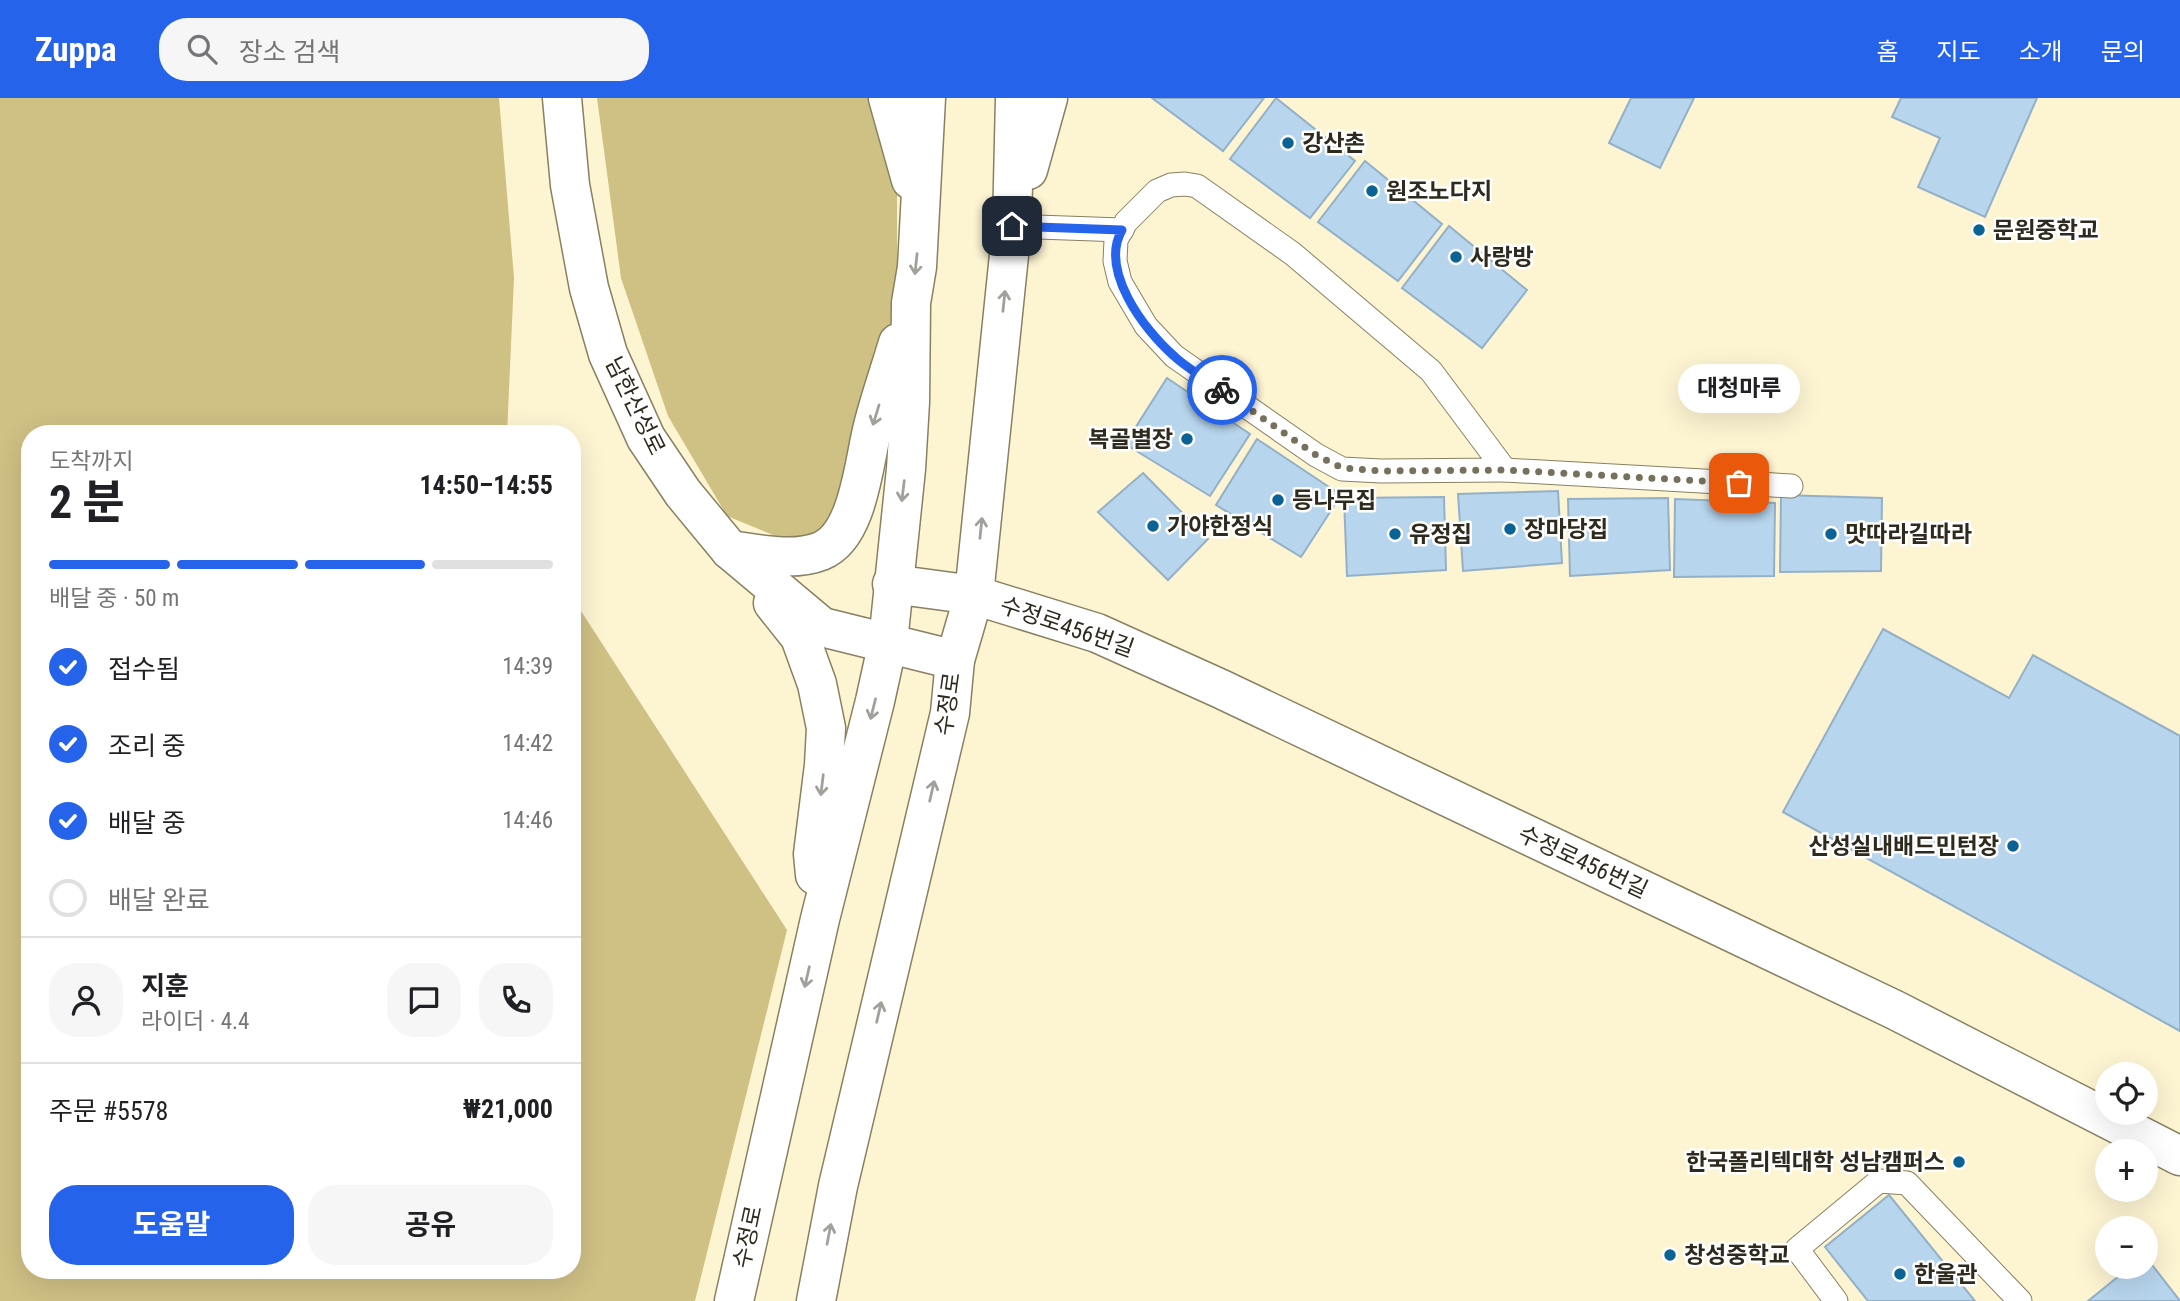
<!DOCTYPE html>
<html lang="ko">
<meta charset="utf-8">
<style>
body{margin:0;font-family:"Roboto Condensed","Noto Sans KR",sans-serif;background:#f6f6f6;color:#202124;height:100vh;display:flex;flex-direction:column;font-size:26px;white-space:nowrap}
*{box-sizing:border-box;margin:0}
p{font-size:23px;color:#757577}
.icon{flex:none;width:38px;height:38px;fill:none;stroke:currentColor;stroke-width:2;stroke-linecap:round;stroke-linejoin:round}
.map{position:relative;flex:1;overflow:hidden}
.side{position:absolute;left:21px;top:327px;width:560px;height:854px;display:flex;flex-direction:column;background:#fff;border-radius:28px;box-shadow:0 7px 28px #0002}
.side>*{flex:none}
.controls{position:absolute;left:2095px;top:964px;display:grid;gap:14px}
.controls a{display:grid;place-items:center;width:63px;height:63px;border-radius:50%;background:#fff;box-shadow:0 7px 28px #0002;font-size:35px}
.pin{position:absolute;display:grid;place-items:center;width:60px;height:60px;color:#fff;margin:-30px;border-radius:14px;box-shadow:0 4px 10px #0006}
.courier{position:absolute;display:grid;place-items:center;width:70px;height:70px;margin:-35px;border:5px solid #2563eb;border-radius:50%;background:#fff;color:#222;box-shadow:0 2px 9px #0007}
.bubble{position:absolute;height:49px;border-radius:24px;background:#fff;box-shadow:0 7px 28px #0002;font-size:23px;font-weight:700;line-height:49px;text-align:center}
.head em{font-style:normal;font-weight:700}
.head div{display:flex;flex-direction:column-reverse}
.head{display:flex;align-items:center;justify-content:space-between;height:119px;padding:0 28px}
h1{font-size:46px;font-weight:700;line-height:52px}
.bar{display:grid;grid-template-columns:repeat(4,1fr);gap:10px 7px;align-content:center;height:84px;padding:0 28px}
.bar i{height:9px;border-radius:5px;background:#e0e0e0}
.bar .on{background:#2563eb}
.bar p{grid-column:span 4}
.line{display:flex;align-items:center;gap:18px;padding:0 28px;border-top:2px solid #e0e0e0}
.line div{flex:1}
.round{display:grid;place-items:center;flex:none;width:74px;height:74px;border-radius:28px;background:#f6f6f6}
ol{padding:0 28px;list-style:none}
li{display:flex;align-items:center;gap:21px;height:77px}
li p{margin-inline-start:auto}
li .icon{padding:7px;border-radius:50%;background:#2563eb;color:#fff;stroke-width:4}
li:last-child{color:#757577}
li i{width:38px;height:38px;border:4px solid #e0e0e0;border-radius:50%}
.action{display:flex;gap:14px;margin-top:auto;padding:14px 28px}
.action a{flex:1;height:80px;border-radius:28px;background:#2563eb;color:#fff;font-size:28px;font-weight:700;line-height:80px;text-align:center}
.action a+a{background:#f6f6f6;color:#202124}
header{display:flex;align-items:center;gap:42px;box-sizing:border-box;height:98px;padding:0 35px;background:#2563eb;color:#fff}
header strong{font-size:33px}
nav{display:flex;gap:38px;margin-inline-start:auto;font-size:24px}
.search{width:490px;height:63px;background:#f6f6f6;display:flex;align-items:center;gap:18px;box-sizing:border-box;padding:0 24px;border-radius:28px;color:#757577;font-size:26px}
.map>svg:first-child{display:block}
</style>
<header>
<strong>Zuppa</strong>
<div class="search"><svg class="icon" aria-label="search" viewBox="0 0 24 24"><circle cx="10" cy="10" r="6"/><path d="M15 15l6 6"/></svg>장소 검색</div>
<nav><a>홈</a><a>지도</a><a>소개</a><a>문의</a></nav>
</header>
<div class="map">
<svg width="2180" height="1203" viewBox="0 0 2180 1203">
<rect width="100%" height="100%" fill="#fdf4d2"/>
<!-- green -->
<g fill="#cfc084">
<path d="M0,0h499l15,180 -7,156h-477v836h542v-673l215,333 -92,371h-695z"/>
<path d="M597,0h300v182l-30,215 -53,57 -87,-36 -59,-100 -47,-138z"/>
</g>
<!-- building -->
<g fill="#b7d5ed" stroke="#93b0c7" stroke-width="2">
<path d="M1152,0h112l-41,53z"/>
<path d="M1276,0l79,63 -45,57 -80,-59z"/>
<path d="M1631,0h63l-34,70 -51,-25z"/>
<path d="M1901,0h136l-52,119 -67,-30 22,-49 -48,-21z"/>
<path d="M1365,63l77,63 -44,57 -80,-59z"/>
<path d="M1449,128l78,64 -45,58 -80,-60z"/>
<path d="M1167,280l83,56 -40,62 -85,-52z"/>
<path d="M1257,341l84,56 -40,62 -85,-52z"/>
<path d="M1143,375l65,66 -40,41 -70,-68z"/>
<path d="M1558,393l4,72 -99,8 -5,-77z"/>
<path d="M1781,397l101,3 -1,73 -101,1z"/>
<path d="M1444,399l2,73 -99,6 -3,-78z"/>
<path d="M1668,400l2,72 -100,6 -2,-77z"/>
<path d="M1675,401l100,4 -1,73 -100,1z"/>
<path d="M1883,531l126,69 24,-43 147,81v295l-397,-219z"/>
<path d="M1889,1097l86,106h-107l-43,-54z"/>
<path d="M2146,1159l34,44h-92l42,-34h16z"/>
</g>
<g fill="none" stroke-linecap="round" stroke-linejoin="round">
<!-- service casing -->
<g stroke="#888061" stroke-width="25">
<g id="service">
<path d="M1185,86l12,2 96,68 138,117 74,99 -124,1 -39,-2 -26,-14 -142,-99 -28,-30 -26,-44 -5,-21 1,-21 10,-18 31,-31 14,-6z"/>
<path d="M1012,128l110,4"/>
<path d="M1505,372l286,16"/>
<path d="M1836,1203l-39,-52 82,-68 28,2 113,118"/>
</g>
</g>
<!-- minor casing -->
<g stroke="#888061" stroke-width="41">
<path id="minor" d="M974,497l123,38 124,56 674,321 285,146"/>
</g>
<!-- secondary casing -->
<g stroke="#888061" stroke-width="41">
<g id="secondary">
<path d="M562,0l8,87 19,103 19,66 38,84 37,55 47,57 92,77 133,33"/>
<path d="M888,0l23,82"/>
<path d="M1028,72l20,-72"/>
<path d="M730,452c28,4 64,12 91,1 38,-15 43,-91 52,-125 7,-28 17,-56 25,-83"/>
<path d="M892,486l82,11"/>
<path d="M773,505l27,34 17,47 9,44 -2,37 -11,89 2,21"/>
<path d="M734,1203l86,-382 55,-218 13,-59 18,-173 4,-67 1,-99 6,-36 9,-169"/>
<path d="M816,1203l22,-115 112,-473 5,-53 19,-65 38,-369 3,-128"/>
</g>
</g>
<!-- service -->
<use href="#service" stroke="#fff" stroke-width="23"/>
<!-- minor -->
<use href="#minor" stroke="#fff" stroke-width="38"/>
<!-- secondary -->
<use href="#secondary" stroke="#fff" stroke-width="38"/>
</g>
<!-- one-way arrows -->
<defs><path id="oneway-shaft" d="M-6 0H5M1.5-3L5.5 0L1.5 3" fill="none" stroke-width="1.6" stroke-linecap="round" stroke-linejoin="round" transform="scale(1.75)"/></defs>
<g stroke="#a1a09a">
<use href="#oneway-shaft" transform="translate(916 166) rotate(96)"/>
<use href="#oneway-shaft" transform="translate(1004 203) rotate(-84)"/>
<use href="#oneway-shaft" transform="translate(876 317) rotate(107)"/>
<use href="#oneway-shaft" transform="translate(903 393) rotate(97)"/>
<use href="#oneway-shaft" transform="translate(981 430) rotate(-84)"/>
<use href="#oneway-shaft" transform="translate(873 611) rotate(104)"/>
<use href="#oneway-shaft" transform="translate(822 687) rotate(97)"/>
<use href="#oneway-shaft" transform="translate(932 693) rotate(-77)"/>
<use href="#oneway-shaft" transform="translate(807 879) rotate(103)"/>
<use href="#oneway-shaft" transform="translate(879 914) rotate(-77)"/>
<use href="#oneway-shaft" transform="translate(829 1136) rotate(-79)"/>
</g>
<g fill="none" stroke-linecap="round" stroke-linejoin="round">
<!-- done -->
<path stroke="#76715d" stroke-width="7" stroke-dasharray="0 12.6" d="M1222,292l94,65 26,13 39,3 124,-1 234,13"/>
<!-- route -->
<path stroke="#2563eb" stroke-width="9" d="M1012,128l110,4c-23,40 22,100 52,126 14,13 32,23 48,34"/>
</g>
<!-- markers -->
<g fill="#0a6394" stroke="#fff" stroke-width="2.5">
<circle cx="1288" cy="45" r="7"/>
<circle cx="1372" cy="93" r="7"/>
<circle cx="1979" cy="132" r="7"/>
<circle cx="1456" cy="159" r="7"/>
<circle cx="1187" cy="341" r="7"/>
<circle cx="1278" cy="402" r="7"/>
<circle cx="1153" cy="428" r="7"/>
<circle cx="1510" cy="431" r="7"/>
<circle cx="1395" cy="436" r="7"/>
<circle cx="1831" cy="436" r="7"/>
<circle cx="2013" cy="748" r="7"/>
<circle cx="1959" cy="1064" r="7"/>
<circle cx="1670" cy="1157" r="7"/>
<circle cx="1900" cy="1176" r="7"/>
</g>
<g text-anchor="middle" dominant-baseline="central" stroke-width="5" stroke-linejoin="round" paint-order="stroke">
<!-- poi labels -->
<g font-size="23" font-weight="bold" fill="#2e2b1e" stroke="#fff" text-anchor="start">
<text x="1302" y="45">강산촌</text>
<text x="1386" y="93">원조노다지</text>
<text x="1993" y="132">문원중학교</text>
<text x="1470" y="159">사랑방</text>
<text x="1173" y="341" text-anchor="end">복골별장</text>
<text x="1292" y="402">등나무집</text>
<text x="1167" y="428">가야한정식</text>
<text x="1524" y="431">장마당집</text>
<text x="1409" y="436">유정집</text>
<text x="1845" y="436">맛따라길따라</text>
<text x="1999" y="748" text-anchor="end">산성실내배드민턴장</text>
<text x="1945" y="1064" text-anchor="end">한국폴리텍대학 성남캠퍼스</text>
<text x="1684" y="1157">창성중학교</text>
<text x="1914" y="1176">한울관</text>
</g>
<!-- street labels -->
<g font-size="23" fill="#2e2b1e" stroke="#fff">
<text transform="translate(635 308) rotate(64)">남한산성로</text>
<text transform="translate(1067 529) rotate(19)">수정로456번길</text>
<text transform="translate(948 606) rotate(-82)">수정로</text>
<text transform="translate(1583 764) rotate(25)">수정로456번길</text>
<text transform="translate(748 1139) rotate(-78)">수정로</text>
</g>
</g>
</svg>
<div class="controls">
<a><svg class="icon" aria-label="locate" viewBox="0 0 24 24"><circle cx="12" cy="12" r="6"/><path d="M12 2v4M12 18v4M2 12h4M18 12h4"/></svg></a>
<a>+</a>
<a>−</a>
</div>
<div class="pin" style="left:1739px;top:385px;background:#ea580c"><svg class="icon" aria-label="bag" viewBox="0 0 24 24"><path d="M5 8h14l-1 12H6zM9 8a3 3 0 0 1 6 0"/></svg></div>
<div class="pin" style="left:1012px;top:128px;background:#1f2937"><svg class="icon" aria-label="home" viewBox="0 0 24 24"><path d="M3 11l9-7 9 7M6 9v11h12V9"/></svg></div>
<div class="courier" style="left:1222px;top:292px"><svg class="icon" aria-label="bike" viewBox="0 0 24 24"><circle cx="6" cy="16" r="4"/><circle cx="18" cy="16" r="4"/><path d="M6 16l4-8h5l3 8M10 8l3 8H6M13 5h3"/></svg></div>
<div class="bubble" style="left:1678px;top:266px;width:122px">대청마루</div>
<section class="side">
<div class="head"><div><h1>2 분</h1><p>도착까지</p></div><em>14:50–14:55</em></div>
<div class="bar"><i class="on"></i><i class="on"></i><i class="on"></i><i></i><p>배달 중 · 50 m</p></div>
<ol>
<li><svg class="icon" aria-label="check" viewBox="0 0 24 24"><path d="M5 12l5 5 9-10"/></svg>접수됨<p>14:39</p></li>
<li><svg class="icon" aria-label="check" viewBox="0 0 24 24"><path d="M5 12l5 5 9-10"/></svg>조리 중<p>14:42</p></li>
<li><svg class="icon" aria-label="check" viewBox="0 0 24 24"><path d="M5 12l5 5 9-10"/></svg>배달 중<p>14:46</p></li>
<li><i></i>배달 완료</li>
</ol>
<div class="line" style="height:126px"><a class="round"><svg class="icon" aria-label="person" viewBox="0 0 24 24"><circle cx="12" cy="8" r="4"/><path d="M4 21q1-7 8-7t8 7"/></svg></a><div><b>지훈</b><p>라이더 · 4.4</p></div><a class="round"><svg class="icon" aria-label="chat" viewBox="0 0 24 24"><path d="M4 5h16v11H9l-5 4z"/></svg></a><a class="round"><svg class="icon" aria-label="phone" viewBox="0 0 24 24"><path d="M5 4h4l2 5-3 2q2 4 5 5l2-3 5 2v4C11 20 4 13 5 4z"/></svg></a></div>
<div class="line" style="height:91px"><div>주문 #5578</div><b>₩21,000</b></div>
<div class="action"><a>도움말</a><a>공유</a></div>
</section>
</div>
